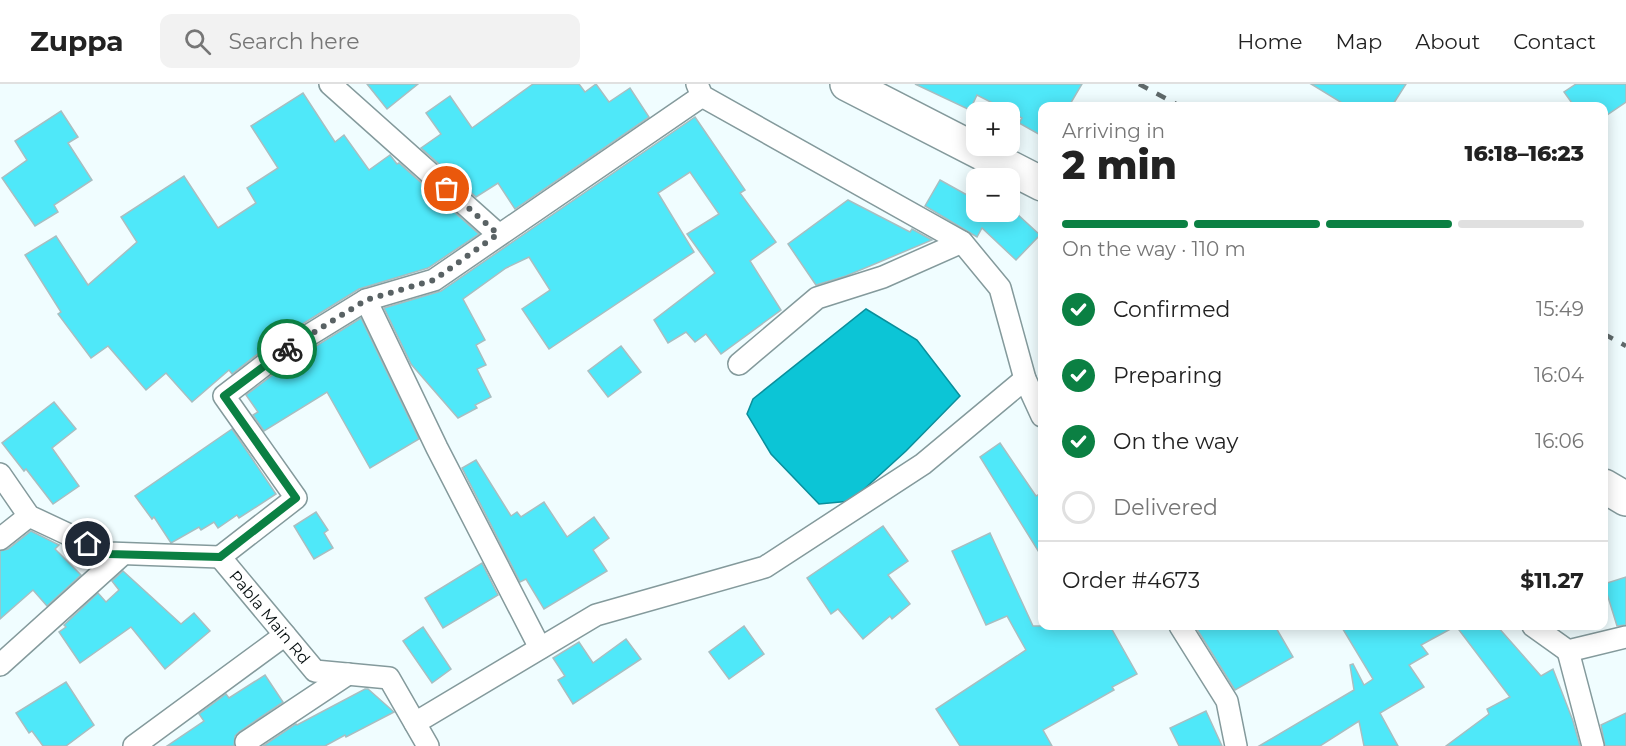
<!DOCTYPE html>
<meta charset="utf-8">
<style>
body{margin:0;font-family:Montserrat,sans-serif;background:#f2f2f2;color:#222;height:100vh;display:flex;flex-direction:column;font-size:22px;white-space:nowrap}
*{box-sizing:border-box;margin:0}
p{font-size:20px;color:#767676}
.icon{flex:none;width:33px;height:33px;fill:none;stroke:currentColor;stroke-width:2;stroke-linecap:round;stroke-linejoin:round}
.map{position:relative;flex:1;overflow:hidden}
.details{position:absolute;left:1038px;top:18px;width:570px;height:528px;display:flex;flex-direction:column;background:#fff;border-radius:12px;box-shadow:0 3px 15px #0003}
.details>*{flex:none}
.fabs{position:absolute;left:966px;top:18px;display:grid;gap:12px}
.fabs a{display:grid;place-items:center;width:54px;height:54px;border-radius:12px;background:#fff;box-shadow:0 3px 15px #0003;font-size:30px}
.pin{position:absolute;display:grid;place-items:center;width:51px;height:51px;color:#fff;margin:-26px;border:3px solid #fff;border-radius:50%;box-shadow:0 2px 6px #0007}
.courier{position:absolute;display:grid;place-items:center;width:60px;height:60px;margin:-30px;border:4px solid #0b8043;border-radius:50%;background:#fff;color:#222;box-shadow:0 2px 8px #0007}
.summary em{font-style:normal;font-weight:800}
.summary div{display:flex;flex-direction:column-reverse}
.summary{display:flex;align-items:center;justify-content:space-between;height:102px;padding:0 24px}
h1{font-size:39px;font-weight:800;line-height:45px}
.bar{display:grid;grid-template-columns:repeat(4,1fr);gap:9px 6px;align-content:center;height:72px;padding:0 24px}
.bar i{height:8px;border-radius:4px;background:#e0e0e0}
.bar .selected{background:#0b8043}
.bar p{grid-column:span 4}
.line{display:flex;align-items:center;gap:15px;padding:0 24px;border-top:2px solid #e0e0e0}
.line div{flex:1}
ol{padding:0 24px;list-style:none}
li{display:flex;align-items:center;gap:18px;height:66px}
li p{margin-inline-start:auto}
li .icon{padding:6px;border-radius:50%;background:#0b8043;color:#fff;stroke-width:4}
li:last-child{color:#767676}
li i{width:33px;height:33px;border:3px solid #e0e0e0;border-radius:50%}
header{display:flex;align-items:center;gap:36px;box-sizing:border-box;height:84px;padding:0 30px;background:#fff;border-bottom:2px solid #e0e0e0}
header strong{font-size:28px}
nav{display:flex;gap:33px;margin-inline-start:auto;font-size:21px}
.search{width:420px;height:54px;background:#f2f2f2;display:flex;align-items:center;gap:15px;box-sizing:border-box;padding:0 21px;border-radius:12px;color:#767676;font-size:22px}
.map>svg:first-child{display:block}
</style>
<header>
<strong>Zuppa</strong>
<div class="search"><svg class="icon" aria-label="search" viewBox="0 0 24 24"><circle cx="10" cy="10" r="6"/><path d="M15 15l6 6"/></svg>Search here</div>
<nav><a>Home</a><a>Map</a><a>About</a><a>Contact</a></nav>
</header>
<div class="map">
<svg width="1626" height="662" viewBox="0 0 1626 662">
<rect width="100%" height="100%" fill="#f0fdff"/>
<!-- water -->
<path fill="#0cc5d6" stroke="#0a8e9b" stroke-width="1.5" d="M866,225l51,31 43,56 -54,55 -55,50 -32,3 -48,-50 -24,-40 6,-15z"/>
<!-- building -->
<g fill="#4fe8f9" stroke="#a8bec1" stroke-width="1.5">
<path d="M367,0h51l-31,25z"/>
<path d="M533,0h46l6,8 11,-8 13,18 21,-14 19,29 -134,92 -17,-26 -22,14 -55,-49 20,-14 -15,-21 24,-17 22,32z"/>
<path d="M915,0h167l-13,22h-27v30l-23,-13 3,-5 -45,-23 -7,15z"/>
<path d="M1311,0h95l-14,22h-45z"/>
<path d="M1576,0h50v18l-22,15v-11h-30l-10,-14z"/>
<path d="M303,9l32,49 9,-7 25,35 21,-15 7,9 2,-1 80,71 -51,34 -69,21 -86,53 -41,32 -3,-4 -37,32 -26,-29 -20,17 -38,-44 -17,12 -33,-44 3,-2 -36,-57 31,-19 32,49 49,-43 -16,-25 63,-41 34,52 38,-25 -9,-15 31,-20 -27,-42z"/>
<path d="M61,27l17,26 -10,6 24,37 -38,25 4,7 -23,14 -33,-48 25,-18 -12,-19z"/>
<path d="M695,33l50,73 -5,3 36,49 -26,19 31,49 -60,44 -15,-20 -11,8 -9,-10 -18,11 -14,-23 61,-47 -28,-39 32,-20 -29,-42 -32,21 36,59 -145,97 -27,-40 28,-19 -21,-33 -23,11 -43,31 22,41 -9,5 10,20 -9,4 14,28 -16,8 2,3 -19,10 -47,-54 -27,-56 57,-17z"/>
<path d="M940,96l36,20v12h39l25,23 -24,25 -34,-32 -5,9 -52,-31z"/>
<path d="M848,116l62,32 2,-3 20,11 -86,36 -30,9 -28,-41z"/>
<path d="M361,234l58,121 -49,29 -43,-76 -63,39 -11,-16 5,-3 -12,-17 41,-31z"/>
<path d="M621,262l20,26 -33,25 -20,-26z"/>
<path d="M54,318l22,27 -24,19 27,38 -26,18 -27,-35 -2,2 -22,-28z"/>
<path d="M232,345l44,65 -37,24 -2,-3 -19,13 -4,-6 -13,8 -2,-3 -28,16 -17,-26 -2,2 -17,-23z"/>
<path d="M1000,359l36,53 6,-3v64l-62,-100z"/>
<path d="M476,376l35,56 6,-4 4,5 23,-15 23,35 27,-20 15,21 -16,12 14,21 -63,38 -18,-30 -6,3 -58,-114z"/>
<path d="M316,428l12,18 -4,3 9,15 -19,11 -20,-33z"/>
<path d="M883,442l25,35 -20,14 22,29 -18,15 -2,-3 -27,23 -25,-30 -7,5 -24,-36z"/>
<path d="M31,447l28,14 -4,4 26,26 -34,31 -14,-16 -33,29v-68l8,-2z"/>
<path d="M990,449l43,93h77l27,48 -25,13 2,3 -71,40 9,16h-92l-24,-37 90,-59 -19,-34 -21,9 -34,-74z"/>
<path d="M482,479l16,32 -55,33 -18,-30z"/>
<path d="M123,487l58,53 13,-11 16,18 -45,38 -34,-42 -51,36 -21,-31 7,-5 -2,-2 34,-32 8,9 13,-12 -7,-9z"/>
<path d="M1626,493v48l-9,1 -13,-42z"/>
<path d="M744,542l20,28 -35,25 -20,-27z"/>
<path d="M1195,542h80l18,31 -58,33z"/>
<path d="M1341,542h115l-35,19 7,9 -19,11 15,22 -44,26 18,33h-34l-5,-25 -39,25h-61l95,-56 -4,-25 3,-1 11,21 9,-6z"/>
<path d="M1456,542h41l44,50 12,-7 20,52 7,25h-134l43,-32 -2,-5 23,-12z"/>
<path d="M423,543l28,42 -19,14 -29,-42z"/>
<path d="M626,555l15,20 -68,45 -15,-24 7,-4 -12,-18 26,-16 14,21z"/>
<path d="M265,591l18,27 -44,30 -4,4 -1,10h-67l37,-25 -5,-7 27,-20 3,4z"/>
<path d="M66,598l28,43 -28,21h-23l-11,-15 -3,2 -13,-20z"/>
<path d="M365,605h3l26,23 -48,25 -1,-2 -20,11h-62l33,-22 1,1z"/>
<path d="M1206,627l16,35h-43l-9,-18z"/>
<path d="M1626,629v33h-21l-4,-21z"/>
</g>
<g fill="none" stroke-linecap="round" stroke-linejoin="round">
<!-- minor casing -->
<g stroke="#849a9c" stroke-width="24">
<g id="minor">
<path d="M330,0l168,150"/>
<path d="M697,0l5,12 260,146 38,46 25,91 17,37"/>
<path d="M366,216l71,148 103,200"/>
<path d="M739,280l78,-66 66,-21 79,-35"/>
<path d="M0,390l29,42 79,37 112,4"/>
<path d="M0,455l29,-23"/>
<path d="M220,473l76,-59 -72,-102 56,-43 86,-53 68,-20 268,-184"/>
<path id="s1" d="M220,473l95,114 74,7 39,68"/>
<path d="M1180,542l47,75 9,45"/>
<path d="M1533,542l35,25 58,-14"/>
<path d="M1568,567l25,95"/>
<path d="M0,581l123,-111"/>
<path d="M415,639l181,-108 169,-48 158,-103 102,-85"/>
<path d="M134,662l151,-111"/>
<path d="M248,662l-2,-4 102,-68"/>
</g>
</g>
<!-- trunk casing -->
<g stroke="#849a9c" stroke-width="36">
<g id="trunk">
<path d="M847,0l195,100"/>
<path d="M1604,402l22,13"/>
</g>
</g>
<!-- minor -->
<use href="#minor" stroke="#fff" stroke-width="21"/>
<!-- trunk -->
<use href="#trunk" stroke="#fff" stroke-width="33"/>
<!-- rail -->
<g stroke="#5f696a" stroke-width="4.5" stroke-dasharray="10 10" stroke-linecap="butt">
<path d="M1139,0l41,22"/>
<path d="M1604,250l22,12"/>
</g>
</g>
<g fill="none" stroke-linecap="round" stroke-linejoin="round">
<!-- done -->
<path stroke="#596264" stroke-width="6" stroke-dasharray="0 10.8" d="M287,265l79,-49 68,-20 64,-46 -51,-45"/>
<!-- route -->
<path stroke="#0b8043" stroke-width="8" d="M88,460l20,10 112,3 76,-59 -72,-102 63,-47"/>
</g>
<g text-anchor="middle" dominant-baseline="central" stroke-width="6" stroke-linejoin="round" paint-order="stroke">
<!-- street labels -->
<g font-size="16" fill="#070f10" stroke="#f0fdff">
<text stroke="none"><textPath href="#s1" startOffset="78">Pabla Main Rd</textPath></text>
</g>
</g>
</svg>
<div class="fabs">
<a>+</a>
<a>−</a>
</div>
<div class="pin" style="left:447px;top:105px;background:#ea580c"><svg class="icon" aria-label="bag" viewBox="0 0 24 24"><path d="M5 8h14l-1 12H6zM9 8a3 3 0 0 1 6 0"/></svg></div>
<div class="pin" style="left:88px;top:460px;background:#1f2937"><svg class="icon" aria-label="home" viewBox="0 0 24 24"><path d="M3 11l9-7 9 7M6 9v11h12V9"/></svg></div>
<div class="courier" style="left:287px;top:265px"><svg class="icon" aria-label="bike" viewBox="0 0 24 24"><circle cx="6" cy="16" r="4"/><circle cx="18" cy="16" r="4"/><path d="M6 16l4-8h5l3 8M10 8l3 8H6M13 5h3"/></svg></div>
<section class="details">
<div class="summary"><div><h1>2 min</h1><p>Arriving in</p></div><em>16:18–16:23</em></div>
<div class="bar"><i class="selected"></i><i class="selected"></i><i class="selected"></i><i></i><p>On the way · 110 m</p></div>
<ol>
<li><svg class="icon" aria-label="check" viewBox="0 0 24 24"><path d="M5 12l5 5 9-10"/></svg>Confirmed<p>15:49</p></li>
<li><svg class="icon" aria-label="check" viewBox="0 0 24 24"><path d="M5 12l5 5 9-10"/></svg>Preparing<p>16:04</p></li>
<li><svg class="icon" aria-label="check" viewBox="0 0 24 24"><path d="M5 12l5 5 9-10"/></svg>On the way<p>16:06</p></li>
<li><i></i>Delivered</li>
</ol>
<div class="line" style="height:78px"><div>Order #4673</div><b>$11.27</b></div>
</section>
</div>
